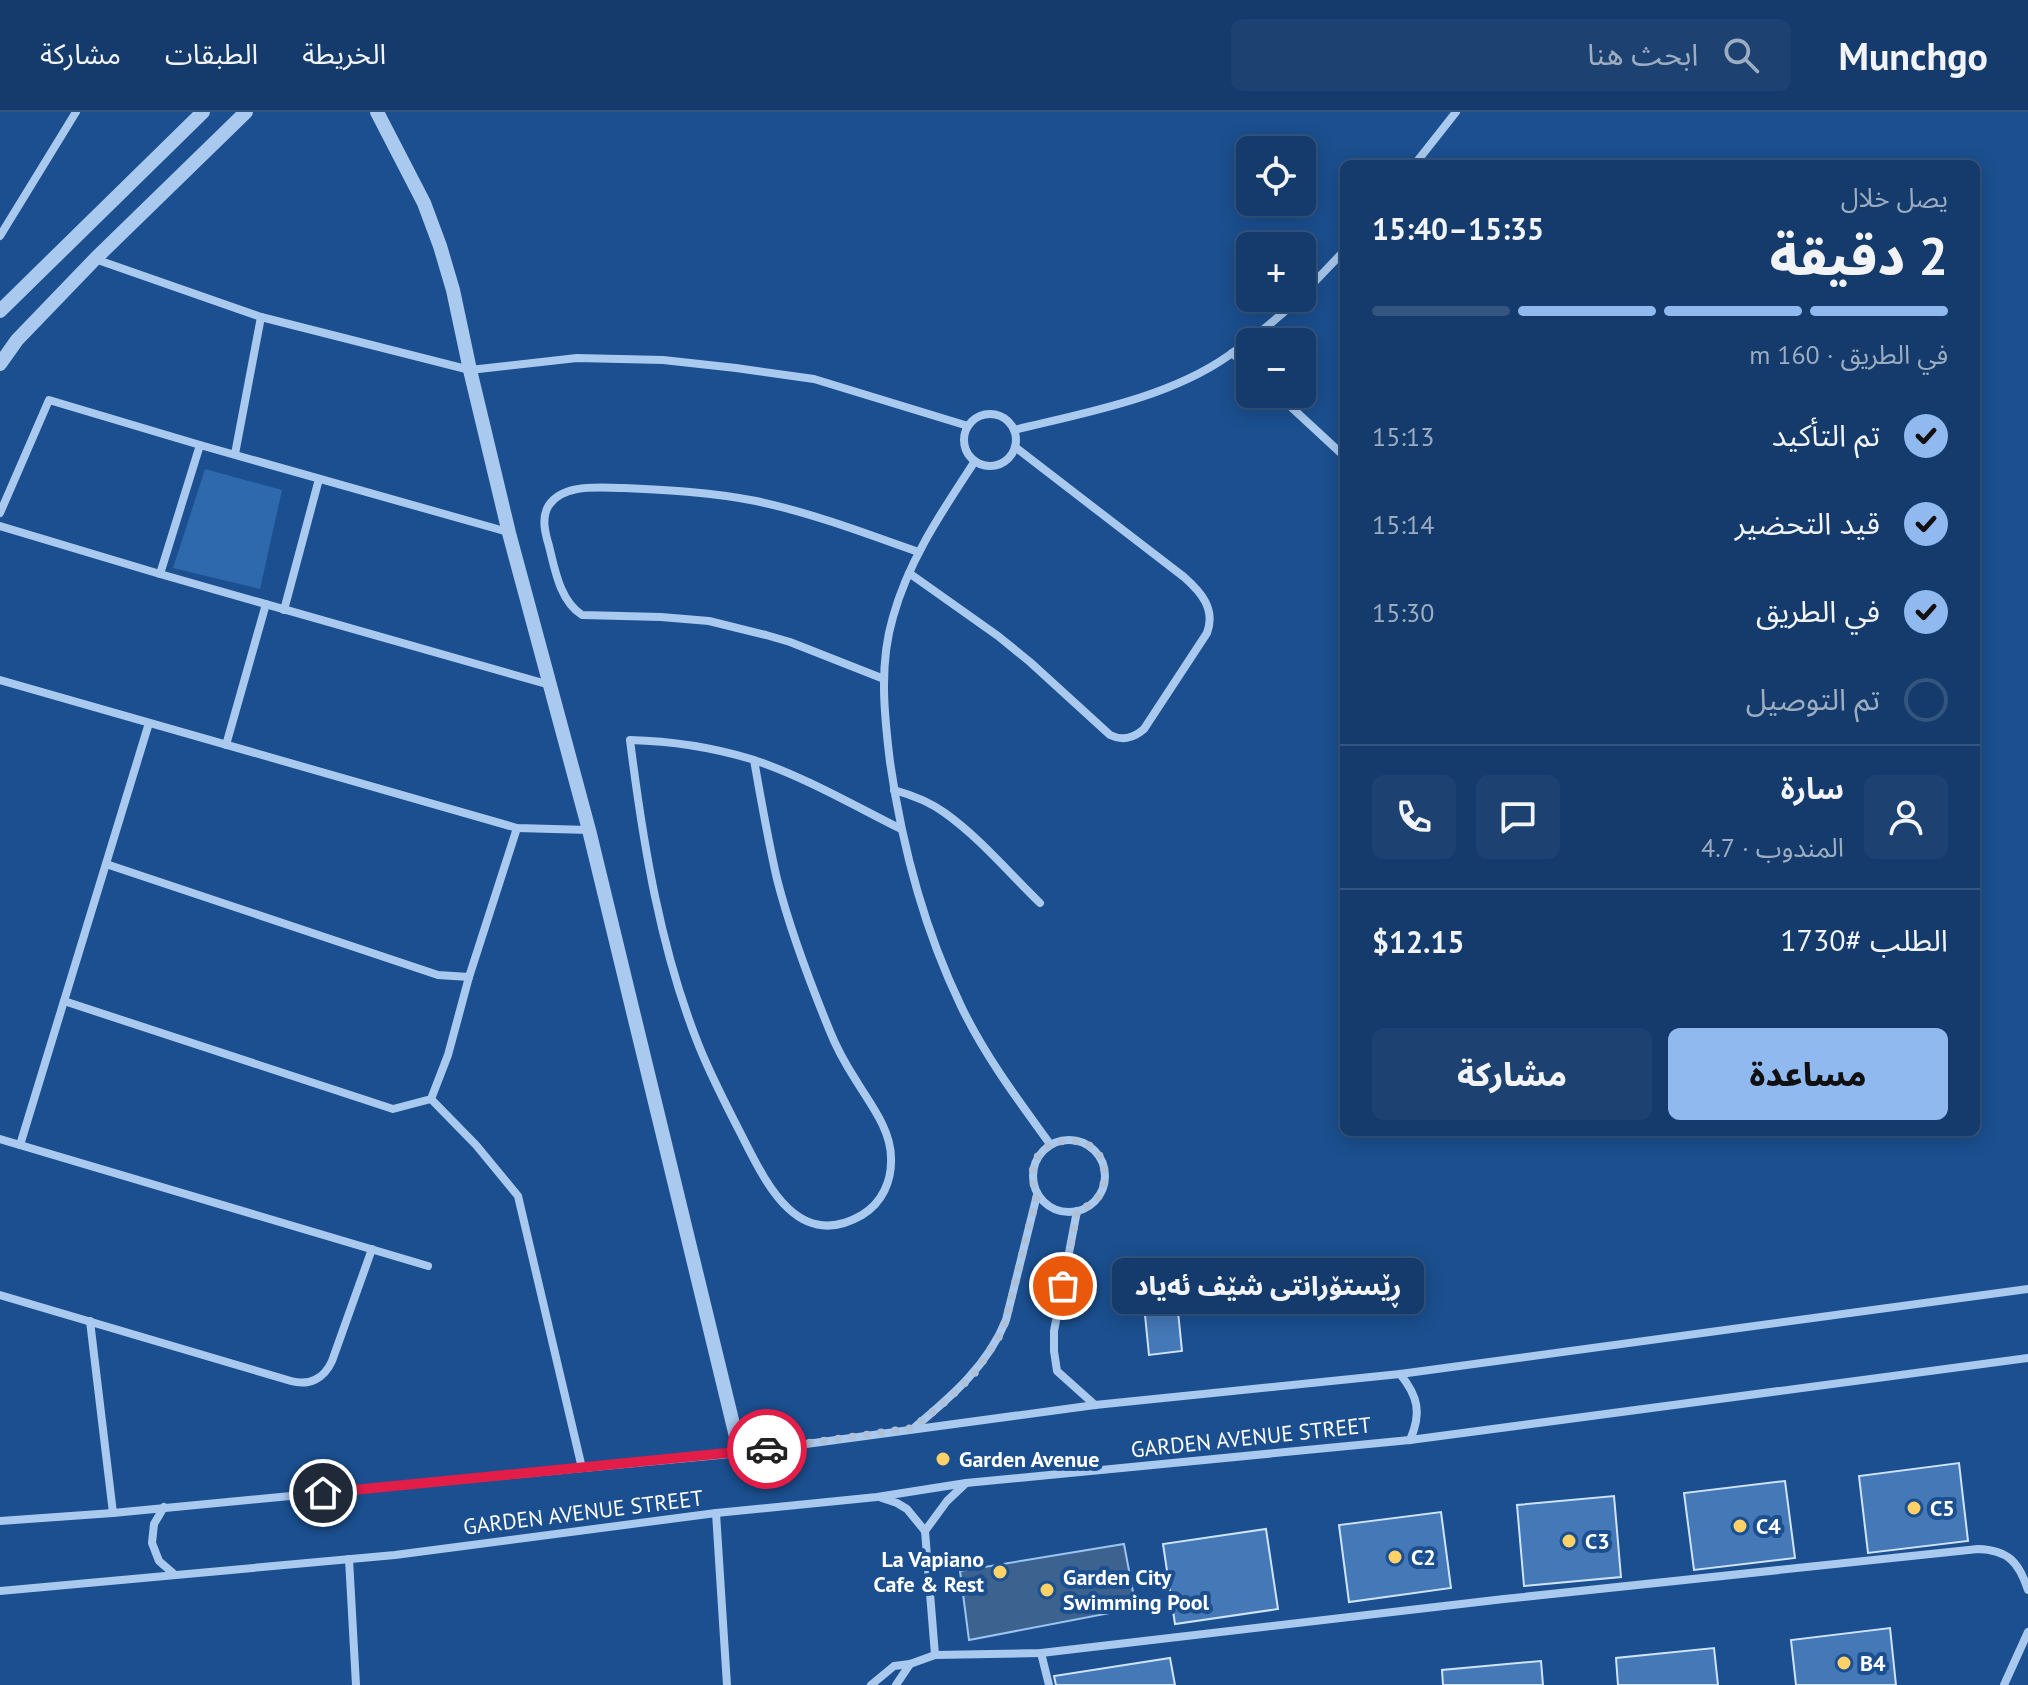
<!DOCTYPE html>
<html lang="ar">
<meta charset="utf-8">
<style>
body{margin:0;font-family:"PT Sans","Noto Sans Arabic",sans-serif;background:#1d4271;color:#f1f3f6;direction:rtl;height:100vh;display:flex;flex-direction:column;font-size:30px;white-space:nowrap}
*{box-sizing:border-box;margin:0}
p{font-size:26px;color:#9dadc1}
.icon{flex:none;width:44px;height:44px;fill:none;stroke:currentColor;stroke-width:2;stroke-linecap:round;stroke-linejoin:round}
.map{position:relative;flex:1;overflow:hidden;direction:ltr}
.drawer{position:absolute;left:1340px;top:48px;width:640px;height:976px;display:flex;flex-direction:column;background:#143b6b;border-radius:12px;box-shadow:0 4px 20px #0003,0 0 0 2px #33557e;direction:rtl}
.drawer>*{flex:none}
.controls{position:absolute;left:1236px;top:24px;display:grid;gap:16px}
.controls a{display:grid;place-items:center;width:80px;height:80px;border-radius:12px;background:#143b6b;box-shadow:0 4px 20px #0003,0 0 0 2px #33557e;font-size:40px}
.pin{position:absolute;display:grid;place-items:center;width:68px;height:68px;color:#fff;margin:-34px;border:4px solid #fff;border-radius:50%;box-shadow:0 2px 8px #0007}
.courier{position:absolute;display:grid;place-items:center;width:80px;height:80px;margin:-40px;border:6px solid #e11d48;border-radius:50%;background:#fff;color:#222;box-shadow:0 2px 10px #0007}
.bubble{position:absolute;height:56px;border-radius:12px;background:#143b6b;box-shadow:0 4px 20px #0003,0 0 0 2px #33557e;font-size:26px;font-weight:800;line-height:56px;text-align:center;direction:rtl}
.headline em{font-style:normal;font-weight:800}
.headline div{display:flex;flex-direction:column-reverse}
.headline{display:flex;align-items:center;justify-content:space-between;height:136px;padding:0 32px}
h1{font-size:52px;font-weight:800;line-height:60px}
.bar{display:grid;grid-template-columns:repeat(4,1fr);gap:12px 8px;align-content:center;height:96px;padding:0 32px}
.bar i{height:10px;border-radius:6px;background:#33557e}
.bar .active{background:#90b9f0}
.bar p{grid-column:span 4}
.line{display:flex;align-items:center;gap:20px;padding:0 32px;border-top:2px solid #33557e}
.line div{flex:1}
.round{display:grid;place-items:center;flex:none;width:84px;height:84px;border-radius:12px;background:#1d4271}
ol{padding:0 32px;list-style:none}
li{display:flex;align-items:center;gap:24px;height:88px}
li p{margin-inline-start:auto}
li .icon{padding:8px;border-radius:50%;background:#90b9f0;color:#111;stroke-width:4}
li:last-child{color:#9dadc1}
li i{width:44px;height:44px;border:4px solid #33557e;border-radius:50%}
.action{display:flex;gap:16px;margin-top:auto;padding:16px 32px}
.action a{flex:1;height:92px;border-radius:12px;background:#90b9f0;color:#111;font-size:32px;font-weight:800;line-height:92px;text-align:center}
.action a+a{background:#1d4271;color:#f1f3f6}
header{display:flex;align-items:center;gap:48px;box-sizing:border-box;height:112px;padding:0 40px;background:#143b6b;border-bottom:2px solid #33557e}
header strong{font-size:38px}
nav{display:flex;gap:44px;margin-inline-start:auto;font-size:28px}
.search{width:560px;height:72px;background:#1d4271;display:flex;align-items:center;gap:20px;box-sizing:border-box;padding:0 28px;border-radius:12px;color:#9dadc1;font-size:30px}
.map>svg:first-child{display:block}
</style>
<header>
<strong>Munchgo</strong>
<div class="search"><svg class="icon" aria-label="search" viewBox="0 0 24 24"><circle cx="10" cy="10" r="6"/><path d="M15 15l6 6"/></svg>ابحث هنا</div>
<nav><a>الخريطة</a><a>الطبقات</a><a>مشاركة</a></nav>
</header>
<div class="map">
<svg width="2028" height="1573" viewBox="0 0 2028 1573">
<rect width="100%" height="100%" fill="#1b4f8f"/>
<!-- green -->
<path fill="#2e69ad" d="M205,357l77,21 -22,99 -87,-21z"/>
<!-- water -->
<path fill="#3c6290" stroke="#9cc4f0" stroke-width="2" d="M1124,1432l12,64 -167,32 -9,-69z"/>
<!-- building -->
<g fill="#4478b7" stroke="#cfe3fa" stroke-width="2">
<path d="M1173,1150l9,89 -33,4 -9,-90z"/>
<path d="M1959,1351l9,78 -100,12 -9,-77z"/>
<path d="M1785,1369l10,77 -101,12 -10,-77z"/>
<path d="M1614,1384l7,81 -97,9 -7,-81z"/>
<path d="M1441,1400l10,76 -102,14 -10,-77z"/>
<path d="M1266,1417l12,80 -103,15 -12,-80z"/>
<path d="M1890,1516l6,57h-100l-5,-45z"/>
<path d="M1714,1536l4,37h-100l-2,-27z"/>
<path d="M1170,1546l5,27h-119l-2,-9z"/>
<path d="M1541,1549l2,24h-100l-1,-15z"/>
</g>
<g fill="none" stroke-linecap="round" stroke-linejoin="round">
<!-- minor -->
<g stroke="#a9c9ee" stroke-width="8">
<path d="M1415,52l41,-52"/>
<path d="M0,124l76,-124"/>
<path d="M95,147l166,58 209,53 107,-12 86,2 73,8 78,11 154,47"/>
<path d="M1302,183l42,-44"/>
<path d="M1232,241l18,16"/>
<path d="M1277,282l67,62"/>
<circle cx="990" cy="328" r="26"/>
<path d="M1014,318c70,-17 154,-32 214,-74 25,-17 49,-37 71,-58"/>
<path d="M235,342l26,-137"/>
<path d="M975,349c-32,49 -66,98 -82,156 -14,47 -9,96 -3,145 12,84 34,167 71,244 24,50 57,94 89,138"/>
<path d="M0,401l49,-113 151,45 308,87"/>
<path d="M0,414l160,48 390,111"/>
<path d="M909,461l89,63 32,26 80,73c12,6 24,3 34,-6l63,-96c9,-24 -6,-41 -23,-56l-169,-130"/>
<path d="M160,462l40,-129"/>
<path d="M284,498l35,-131"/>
<path d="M884,567l-94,-37 -24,-7 -57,-14 -48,-4 -79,-2c-22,-14 -27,-45 -33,-69 -4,-13 -8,-29 0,-41 15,-22 51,-17 74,-17 44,2 89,4 133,13 56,12 109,32 162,51"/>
<path d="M0,568l517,148 72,2"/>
<path d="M226,633l40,-141"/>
<path d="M754,648c7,40 14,80 23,119 13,51 32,101 52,150 7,18 17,36 28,53 14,23 34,48 34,76 1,23 -9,45 -29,57 -65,38 -97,-34 -121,-81 -15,-29 -30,-58 -42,-88 -39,-97 -56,-203 -69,-306 41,1 81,7 121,19 52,17 102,46 150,70"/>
<path d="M894,678c18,5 36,12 51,23 35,25 64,60 95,90"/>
<path d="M106,752l332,111 31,2"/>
<path d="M64,889l329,108 38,-10 17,-44 21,-78 48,-149"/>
<path d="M431,987l45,46 42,51 64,272"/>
<path d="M0,1027l428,127"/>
<circle cx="1069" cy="1064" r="36"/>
<path d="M20,1033l129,-422"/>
<path d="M1077,1099l-23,120v20l3,20 38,34"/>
<path d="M0,1183l291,86c18,5 33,-2 41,-20l40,-112"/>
<path d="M90,1209l23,192"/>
<path d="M1400,1262c18,22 22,39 10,66"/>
<path d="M915,1315c37,-31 73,-62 91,-107l31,-125"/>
<path d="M882,1386l15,5 10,6 18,22 10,124"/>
<path d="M164,1395l-10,17 -2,19 7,18 15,13"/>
<path d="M716,1401l11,172"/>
<path d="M0,1409l113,-8 627,-60 355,-48 305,-31 628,-85"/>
<path d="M925,1419l22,-30 18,-17"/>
<path d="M349,1447l7,126"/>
<path d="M0,1479l395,-36 321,-42 161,-16 89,-14 444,-43 618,-82"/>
<path d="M1041,1541l8,32"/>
<path d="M871,1573l23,-19 16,-2 25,-9 106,-2 463,-54 474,-50c30,1 41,13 50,41"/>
<path d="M896,1573l14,-21"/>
<path d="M2004,1573l24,-53"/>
</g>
<!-- tertiary -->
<g stroke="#a9c9ee" stroke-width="14">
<path d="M377,0l47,91 16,43 13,44 17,80 39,163 80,297 151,623"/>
<path d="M0,199l203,-199"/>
<path d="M0,252l17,-24 78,-81 151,-147"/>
</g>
</g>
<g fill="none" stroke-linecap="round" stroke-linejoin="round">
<!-- done -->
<path stroke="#afc1d8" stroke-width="8" stroke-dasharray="0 14.4" d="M767,1337l146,-21 34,-28 27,-26 26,-39 6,-15 31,-125c-26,-65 74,-74 67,-15 -1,17 -12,25 -27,31l-14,75"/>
<!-- route -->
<path stroke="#e11d48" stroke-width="10" d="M323,1381l444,-44"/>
</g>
<!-- markers -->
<g fill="#ffd166" stroke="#1b4f8f" stroke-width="3">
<circle cx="943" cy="1347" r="8"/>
<circle cx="1914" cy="1396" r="8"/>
<circle cx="1740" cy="1414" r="8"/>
<circle cx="1569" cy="1429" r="8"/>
<circle cx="1395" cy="1445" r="8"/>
<circle cx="1000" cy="1460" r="8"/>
<circle cx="1047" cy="1478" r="8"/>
<circle cx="1844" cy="1551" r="8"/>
</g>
<g text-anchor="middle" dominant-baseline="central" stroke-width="8" stroke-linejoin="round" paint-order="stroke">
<!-- street labels -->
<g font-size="22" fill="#fff" stroke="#1b4f8f">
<text transform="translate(1251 1325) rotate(-6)">GARDEN AVENUE STREET</text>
<text transform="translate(583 1400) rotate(-7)">GARDEN AVENUE STREET</text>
</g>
<!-- poi labels -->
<g font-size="22" font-weight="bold" fill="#fff" stroke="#1b4f8f" text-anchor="start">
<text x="959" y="1347">Garden Avenue</text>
<text x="1930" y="1396">C5</text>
<text x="1756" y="1414">C4</text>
<text x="1585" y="1429">C3</text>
<text x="1411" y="1445">C2</text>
<text x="984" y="1447" text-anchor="end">La Vapiano<tspan x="984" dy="25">Cafe &amp; Rest</tspan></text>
<text x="1063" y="1465">Garden City<tspan x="1063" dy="25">Swimming Pool</tspan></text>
<text x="1860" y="1551">B4</text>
</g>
</g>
</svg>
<div class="controls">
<a><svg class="icon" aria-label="locate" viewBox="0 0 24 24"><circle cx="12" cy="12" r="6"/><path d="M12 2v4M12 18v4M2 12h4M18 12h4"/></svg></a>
<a>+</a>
<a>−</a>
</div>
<div class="pin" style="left:1063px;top:1174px;background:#ea580c"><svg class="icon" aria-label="bag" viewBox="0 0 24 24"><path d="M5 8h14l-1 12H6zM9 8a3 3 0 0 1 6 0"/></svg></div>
<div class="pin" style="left:323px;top:1381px;background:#1f2937"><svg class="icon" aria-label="home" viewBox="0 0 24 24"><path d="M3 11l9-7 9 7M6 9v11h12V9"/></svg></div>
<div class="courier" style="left:767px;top:1337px"><svg class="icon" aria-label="car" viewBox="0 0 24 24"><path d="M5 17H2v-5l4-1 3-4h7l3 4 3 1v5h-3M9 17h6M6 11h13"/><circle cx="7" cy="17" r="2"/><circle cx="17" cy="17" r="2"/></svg></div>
<div class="bubble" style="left:1112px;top:1146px;width:312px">ڕێستۆرانتی شێف ئەیاد</div>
<section class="drawer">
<div class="headline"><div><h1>2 دقيقة</h1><p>يصل خلال</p></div><em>15:35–15:40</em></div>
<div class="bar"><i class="active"></i><i class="active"></i><i class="active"></i><i></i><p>في الطريق · 160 m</p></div>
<ol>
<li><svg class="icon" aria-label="check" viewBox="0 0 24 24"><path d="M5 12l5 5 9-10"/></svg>تم التأكيد<p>15:13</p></li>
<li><svg class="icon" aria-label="check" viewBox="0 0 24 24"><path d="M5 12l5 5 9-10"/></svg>قيد التحضير<p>15:14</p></li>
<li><svg class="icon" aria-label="check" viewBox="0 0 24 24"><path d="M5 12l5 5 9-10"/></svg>في الطريق<p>15:30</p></li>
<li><i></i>تم التوصيل</li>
</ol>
<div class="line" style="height:144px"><a class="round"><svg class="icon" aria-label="person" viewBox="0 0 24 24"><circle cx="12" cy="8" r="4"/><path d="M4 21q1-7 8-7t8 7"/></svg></a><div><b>سارة</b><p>المندوب · 4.7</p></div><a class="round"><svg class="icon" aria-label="chat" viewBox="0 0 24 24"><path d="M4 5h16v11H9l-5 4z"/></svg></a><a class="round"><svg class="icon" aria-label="phone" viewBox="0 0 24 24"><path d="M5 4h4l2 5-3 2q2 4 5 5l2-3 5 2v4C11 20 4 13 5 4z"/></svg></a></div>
<div class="line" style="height:104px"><div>الطلب #1730</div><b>$12.15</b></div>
<div class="action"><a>مساعدة</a><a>مشاركة</a></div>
</section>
</div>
